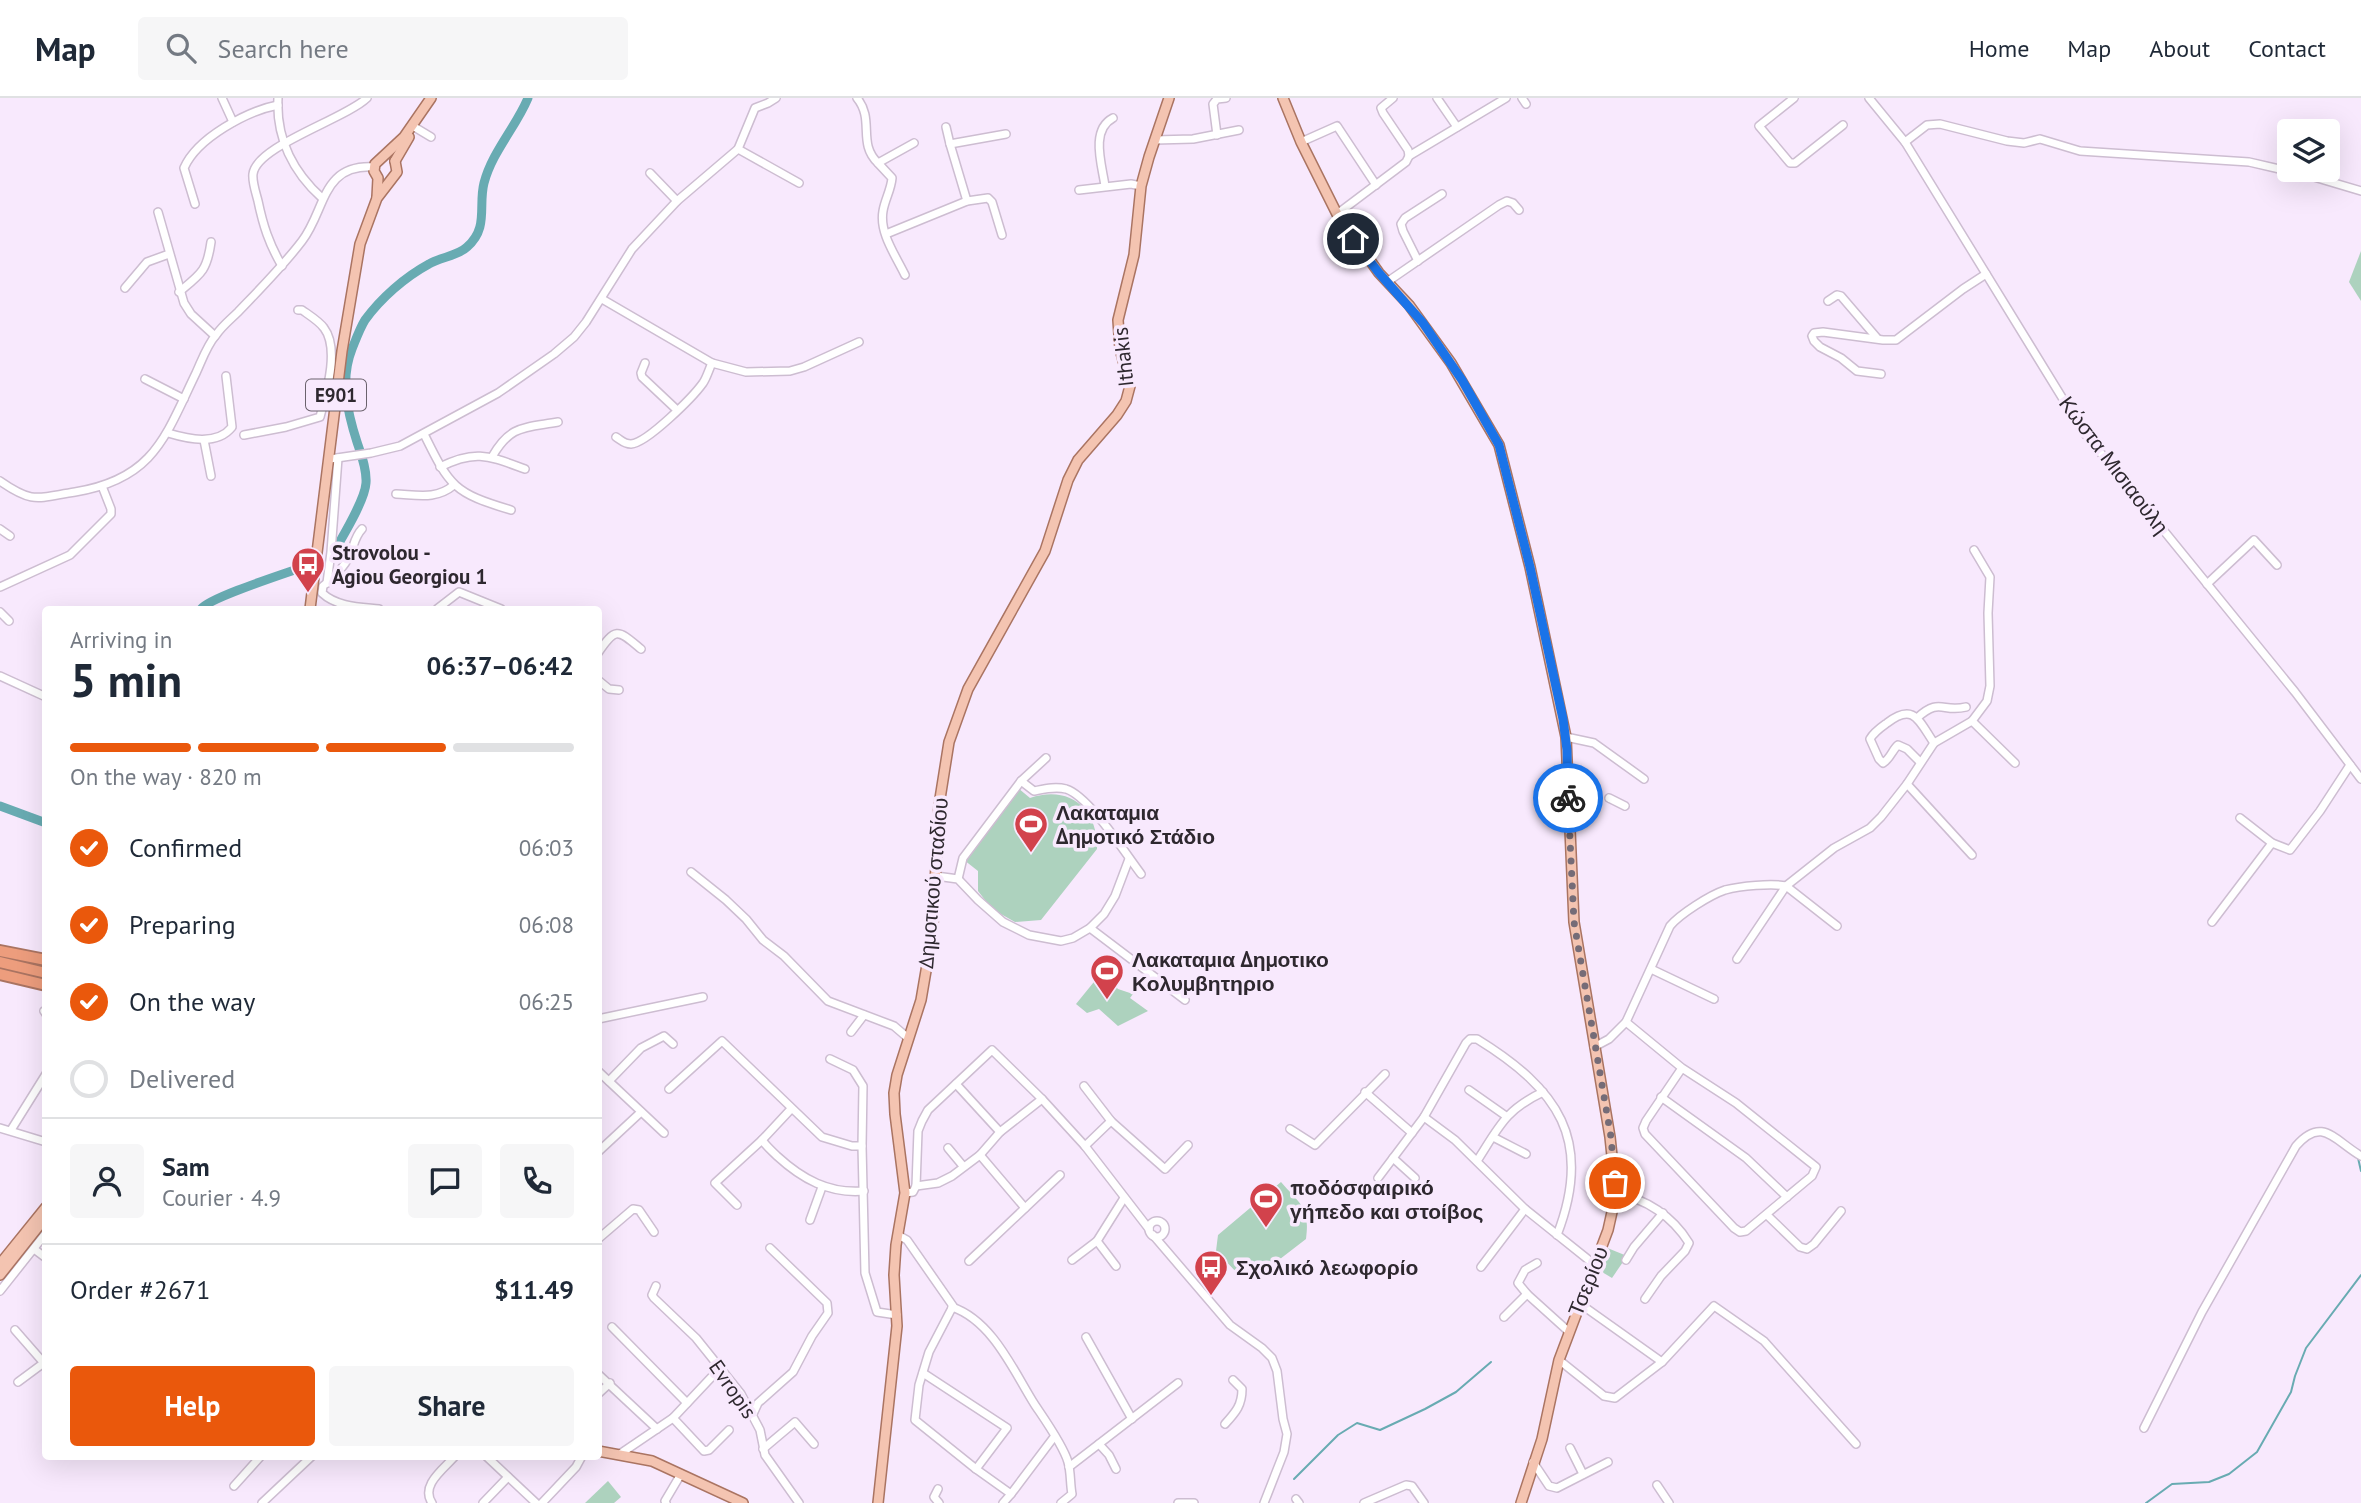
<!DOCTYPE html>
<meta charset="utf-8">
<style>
body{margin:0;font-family:"PT Sans",sans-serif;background:#f6f6f7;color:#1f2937;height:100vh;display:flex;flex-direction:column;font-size:26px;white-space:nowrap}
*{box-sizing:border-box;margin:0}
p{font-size:23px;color:#747a83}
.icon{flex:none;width:38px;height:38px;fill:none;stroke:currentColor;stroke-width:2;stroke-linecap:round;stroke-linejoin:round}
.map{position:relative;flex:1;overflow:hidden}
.side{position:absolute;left:42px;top:508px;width:560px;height:854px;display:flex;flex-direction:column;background:#fff;border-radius:7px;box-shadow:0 7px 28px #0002}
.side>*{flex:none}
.tools{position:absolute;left:2277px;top:21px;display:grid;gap:14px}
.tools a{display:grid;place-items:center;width:63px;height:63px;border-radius:7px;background:#fff;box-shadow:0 7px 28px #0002;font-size:35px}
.pin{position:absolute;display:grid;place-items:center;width:60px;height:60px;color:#fff;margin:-30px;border:4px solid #fff;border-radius:50%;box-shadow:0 2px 7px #0007}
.courier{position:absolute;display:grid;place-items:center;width:70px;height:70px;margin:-35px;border:5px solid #1a73e8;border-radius:50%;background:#fff;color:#222;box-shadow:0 2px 9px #0007}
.head em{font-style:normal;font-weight:700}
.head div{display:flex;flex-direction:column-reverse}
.head{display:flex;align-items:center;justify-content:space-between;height:119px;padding:0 28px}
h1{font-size:46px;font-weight:700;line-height:52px}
.bar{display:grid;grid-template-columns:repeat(4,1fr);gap:10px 7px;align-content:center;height:84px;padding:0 28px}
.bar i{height:9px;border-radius:5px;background:#e0e1e3}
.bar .active{background:#ea580c}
.bar p{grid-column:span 4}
.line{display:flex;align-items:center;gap:18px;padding:0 28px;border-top:2px solid #e0e1e3}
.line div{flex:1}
.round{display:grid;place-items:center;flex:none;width:74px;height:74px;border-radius:7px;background:#f6f6f7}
ol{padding:0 28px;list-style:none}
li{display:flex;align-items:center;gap:21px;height:77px}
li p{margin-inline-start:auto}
li .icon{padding:7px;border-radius:50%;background:#ea580c;color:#fff;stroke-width:4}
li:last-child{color:#747a83}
li i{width:38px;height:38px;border:4px solid #e0e1e3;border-radius:50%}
.action{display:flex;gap:14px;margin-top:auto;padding:14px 28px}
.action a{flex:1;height:80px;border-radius:7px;background:#ea580c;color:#fff;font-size:28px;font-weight:700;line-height:80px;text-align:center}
.action a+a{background:#f6f6f7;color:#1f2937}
header{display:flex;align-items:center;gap:42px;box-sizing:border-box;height:98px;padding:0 35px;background:#fff;border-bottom:2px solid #e0e1e3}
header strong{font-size:33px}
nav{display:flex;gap:38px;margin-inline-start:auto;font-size:24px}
.search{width:490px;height:63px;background:#f6f6f7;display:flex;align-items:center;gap:18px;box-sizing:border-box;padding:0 24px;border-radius:7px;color:#747a83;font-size:26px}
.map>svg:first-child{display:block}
</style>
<header>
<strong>Map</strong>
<div class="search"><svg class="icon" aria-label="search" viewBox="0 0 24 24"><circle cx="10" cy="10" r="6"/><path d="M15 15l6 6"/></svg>Search here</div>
<nav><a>Home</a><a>Map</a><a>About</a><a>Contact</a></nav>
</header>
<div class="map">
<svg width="2361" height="1405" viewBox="0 0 2361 1405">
<rect width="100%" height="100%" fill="#f8e9fd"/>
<!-- green -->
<g fill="#add2be">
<path d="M2361,153v50l-12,-19z"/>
<path d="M1018,690l12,10c39,-13 68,10 67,51l-56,71 -26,2 -23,-13 -14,-18v-20l-14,-11z"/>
<path d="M1102,874l16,17 15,5 -3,4 18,13 -30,15 -19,-17 -12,4 -11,-9z"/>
<path d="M1281,1084c20,23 29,25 25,57l-53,41 -12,-3 -25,-26 2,-16z"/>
<path d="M1605,1149l22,9 -15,22 -15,-9z"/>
<path d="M608,1383l13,16 -7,6h-29z"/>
</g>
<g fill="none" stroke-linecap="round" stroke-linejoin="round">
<!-- stream -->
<g stroke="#68abb2" stroke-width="2">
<path d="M2358,1060l3,13"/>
<path d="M1294,1381l44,-44 19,-12 23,7 45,-21 31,-17 35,-30"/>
<path d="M2146,1405l26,-19 37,-2 20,-8 28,-22 34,-60 4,-16 11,-28 55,-73"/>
</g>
<!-- river -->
<g stroke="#68abb2" stroke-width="9">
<path d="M335,452c9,-16 30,-50 31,-67 1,-14 -5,-29 -9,-41 -10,-31 -17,-63 -5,-93 4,-10 8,-21 13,-29 16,-22 40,-43 64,-56 11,-7 29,-8 38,-17 22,-19 11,-41 17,-64 8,-31 32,-56 44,-85"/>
<path d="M201,511c9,-12 89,-37 108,-44"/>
<path d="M0,708l46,17"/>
</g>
<!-- minor casing -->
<g stroke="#cdbdd1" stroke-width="10">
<g id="minor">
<path d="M222,0l11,24"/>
<path d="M278,0c-2,40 15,74 44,100"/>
<path d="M857,0c18,22 0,45 21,65l36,-20"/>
<path d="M1393,0l-12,10 2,5 25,37 1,6"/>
<path d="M1437,0l20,29"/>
<path d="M1522,0l4,6"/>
<path d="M1794,0l-35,28 31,37h5l48,-38"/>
<path d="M1869,0l36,44 177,288 213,262 66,87"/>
<path d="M946,29l4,17 56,-10"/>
<path d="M416,30l15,9"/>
<path d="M1217,37l-4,-31 4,-5 9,-1"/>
<path d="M1155,42l38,-1 46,-9"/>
<path d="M1301,44l36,-16 39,59"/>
<path d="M1905,44l22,-17 13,-1 67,17 17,2 16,-4 40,12 169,11 65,15 47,14"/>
<path d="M950,46l17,57"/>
<path d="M738,51l61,34"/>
<path d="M878,65l14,15c-1,12 -7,21 -9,33 -4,22 13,45 22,64"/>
<path d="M650,75l27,28"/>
<path d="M1105,88c-3,-21 -15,-56 8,-68"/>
<path d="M1079,92l52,-6 10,2"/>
<path d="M195,106l-11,-36c13,-30 63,-57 94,-63"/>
<path d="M158,114l26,91 7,11 24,22"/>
<path d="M1337,116l69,-52 3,-6 97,-58"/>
<path d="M886,136l81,-33 21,-3 4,4 10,33"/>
<path d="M1418,163l-15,-30 -2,-7 4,-6 37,-24"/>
<path d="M282,168c-13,-22 -19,-41 -24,-65 -2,-8 -6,-19 -5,-27 3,-28 92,-55 114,-76"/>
<path d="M1387,184l112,-77 8,-4 6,2 6,7"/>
<path d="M125,190l22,-26 22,-8"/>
<path d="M179,194c22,-18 28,-21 32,-50"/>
<path d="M602,201l110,64 34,9 44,-1 14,-4 55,-25"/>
<path d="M1828,203l9,-6 4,1 36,42"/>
<path d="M645,265l-4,10 1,4 35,33"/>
<path d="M1881,276l-24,-3 -16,-13 -21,-11 -6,-6 -2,-5 2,-3 9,-1 60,8h13l67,-51 23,-15"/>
<path d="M145,281l39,20"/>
<path d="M168,335c20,6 49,13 64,-6l-6,-51"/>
<path d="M424,336c26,53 30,59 87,76"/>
<path d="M244,337l42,-8 34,-10c6,-23 20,-68 4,-89 -5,-7 -15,-13 -22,-18h-4"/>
<path d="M616,339c5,3 8,7 15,7 16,-1 62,-47 72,-61 4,-6 6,-14 9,-20"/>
<path d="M204,342l7,36"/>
<path d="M492,359c18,-32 32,-29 66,-35"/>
<path d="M330,361l41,-6 29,-7 98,-53 56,-39 20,-17 12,-15 46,-73 45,-48 61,-52 17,-41 13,-5 8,-5"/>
<path d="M440,369c36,-18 49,-11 85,2"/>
<path d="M0,383c33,23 37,17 75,11 79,-13 90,-55 121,-119 6,-13 11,-28 20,-38 6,-9 15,-16 22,-23 22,-23 45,-46 64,-71 24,-31 19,-77 72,-74"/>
<path d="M396,396c22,1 40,6 58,-9"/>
<path d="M0,431l10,7"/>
<path d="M362,431c-7,7 -8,16 -12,26 -6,12 -16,23 -27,31l-1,7c15,14 38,14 57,16"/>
<path d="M327,485l4,-31 7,-94"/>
<path d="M2207,486l47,-44 23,25"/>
<path d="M0,489l70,-32 41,-41v-5l-9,-23"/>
<path d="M437,511l22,-17 42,17"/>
<path d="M0,514l9,9"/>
<path d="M598,555c18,-27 20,-23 43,-4"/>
<path d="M0,578l46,21"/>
<path d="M598,582l11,9 10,1"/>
<path d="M1917,620c23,-21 25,-5 49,-11"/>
<path d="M1972,623l43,42"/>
<path d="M1566,639l28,6 50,36"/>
<path d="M1920,664l-13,-13 -9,-4c-6,5 -7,13 -15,18l-4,-4 -9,-20c4,-7 10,-11 17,-16 27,-21 32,-2 47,20"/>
<path d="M1021,683l13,10c10,-2 21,-5 32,-2 23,7 59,64 75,85"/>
<path d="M1907,686l65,71"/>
<path d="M1609,700l16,8"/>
<path d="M2240,720l32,25 18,7 30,-39 30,-46"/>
<path d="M691,774l35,28 20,19 17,21 21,16 44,45 66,25 14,12"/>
<path d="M936,778l22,3 20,21 25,22 26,13 32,6 12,-3 17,-10 14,-14 11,-18 14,-37"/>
<path d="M958,781l5,-21 58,-77 25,-23"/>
<path d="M2212,824l60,-79"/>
<path d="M1090,830l95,72"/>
<path d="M1737,861l49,-73 48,-38 36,-20 11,-11 26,-33 27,-41 38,-22 15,-20 3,-15 -2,-73 2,-36 -16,-27"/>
<path d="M1651,871l63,30"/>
<path d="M44,913l2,3"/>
<path d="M598,921l105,-22"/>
<path d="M1626,924l56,46 54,35 80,64 -4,9 -66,55 -6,1 -6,-4 -89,-94 -2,-6 3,-7 36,-53"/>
<path d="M851,934l13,-17"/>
<path d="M1594,949l15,-8 17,-17 44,-96c10,-12 40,-31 55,-36 15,-4 47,-7 61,-4l51,40"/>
<path d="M830,961l23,11 10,16 -1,60 3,127 12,39 20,3"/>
<path d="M598,973l66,62"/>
<path d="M609,983l32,-33 23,-12 9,8"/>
<path d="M956,986l44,48"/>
<path d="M1084,988l27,35 54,48 23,-24"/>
<path d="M669,991l53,-48 100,96 30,9h10"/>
<path d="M1469,992l37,26"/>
<path d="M1365,994l47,41"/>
<path d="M1661,999l85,61 41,39"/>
<path d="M1424,1019l31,23 70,69 70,56"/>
<path d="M0,1030l46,14"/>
<path d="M1290,1031l25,16 70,-71"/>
<path d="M11,1032l35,-56"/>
<path d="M1493,1039l33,17"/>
<path d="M762,1042c4,6 10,11 15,16 25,23 52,38 87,35"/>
<path d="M1085,1048l26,-25"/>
<path d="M948,1050l15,18"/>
<path d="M598,1054l43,-40"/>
<path d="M980,1057l45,53"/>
<path d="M1393,1060l22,20"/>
<path d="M1477,1063c22,-34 28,-51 66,-69"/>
<path d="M1378,1080l46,-61 42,-74 4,-4h7c81,50 117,101 80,196"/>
<path d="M916,1088l22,-3 14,-7 28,-21 20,-23 42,-33"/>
<path d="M905,1095l8,-1 3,-6 2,-55 4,-10 6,-11 64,-60 50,49 43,47 64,83"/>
<path d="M1616,1096c30,4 57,23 73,49l-4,8 -24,25 -16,23"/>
<path d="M737,1107l-22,-22 47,-43 29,-31"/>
<path d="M1767,1117l33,32 7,2 7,-5 27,-33"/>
<path d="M810,1122l12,-33"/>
<circle cx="1157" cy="1131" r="8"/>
<path d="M898,1137l9,5 46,66 -24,46 -10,33 -4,35 61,49 35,25 -8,9"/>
<path d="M1153,1137l77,90 32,23 10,10 5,13 6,48 4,15 -3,18 -20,51"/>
<path d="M598,1141l35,-30 6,1 15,22"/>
<path d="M1097,1143l19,25"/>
<path d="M34,1151l12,9"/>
<path d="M1072,1162l25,-19 27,-43"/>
<path d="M1626,1162l8,-13 29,-34"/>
<path d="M969,1163l91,-86"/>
<path d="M1537,1165l-12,7 -7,13 9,11 41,37"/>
<path d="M1481,1169l44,-58"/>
<path d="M656,1188l-4,9 2,3 42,40 45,56 19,36 5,25 34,48"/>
<path d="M0,1193l46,-58"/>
<path d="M1579,1205l83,59"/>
<path d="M952,1209c41,14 62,65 83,98 10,15 28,40 33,57 3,10 2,22 4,32l-11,9"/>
<path d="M1504,1219l23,-23"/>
<path d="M612,1229l75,76"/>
<path d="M15,1232l28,32"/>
<path d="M1086,1239l46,82"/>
<path d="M1559,1262l45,36 11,2 47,-36 52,-56 50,35 92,103"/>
<path d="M923,1275l84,55 -31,41"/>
<path d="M598,1276l59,55"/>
<path d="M18,1284l27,-20"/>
<path d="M598,1296l12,-11"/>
<path d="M753,1316l5,-11 35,-31 19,-36 16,-23 -1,-10 -57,-55"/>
<path d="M673,1320l31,33 5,-1 20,-20"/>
<path d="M1225,1326c11,-12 17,-19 17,-35l-9,-9"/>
<path d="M2144,1330l58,-116 94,-166c26,-30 38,-6 65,10"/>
<path d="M1099,1346l10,11 7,14"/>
<path d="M1570,1350l13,26"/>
<path d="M763,1351l32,-27 19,22"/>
<path d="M620,1356l53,-36 48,-51"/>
<path d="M486,1358l50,47"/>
<path d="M1533,1364l16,24 8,2 51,-26"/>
<path d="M1069,1369l109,-84"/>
<path d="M1657,1387l12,18"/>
<path d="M234,1388l27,-30"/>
<path d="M938,1391l-4,8 5,6"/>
<path d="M1011,1396l43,-57"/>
<path d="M1296,1401l3,4"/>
<path d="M262,1405l50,-47"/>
<path d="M432,1405c-12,-18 12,-34 23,-47"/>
<path d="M483,1405l25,-26"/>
<path d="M542,1405l34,-36 6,-11"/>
<path d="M666,1405l-1,-2 16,-27"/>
<path d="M1178,1405h16"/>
<path d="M1364,1405l42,-18 6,1 12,17"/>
</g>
</g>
<!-- major casing -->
<g stroke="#aa7462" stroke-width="12">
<g id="major">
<path d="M1283,0l18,44 36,72 42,59 30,32 42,58 48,82 31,122 36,170 8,185 36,215 6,57 -8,36 -49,130 -17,79 -21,64"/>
<path d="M395,63l14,-24"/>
<path d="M377,99l1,-19 -4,-7 1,-7 29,-27 27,-39"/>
<path d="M310,511l32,-258 18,-107 17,-46 20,-26 -2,-11"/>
<path d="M0,1166l46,-57"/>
<path d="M0,1177l46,-58"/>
<path d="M598,1353l54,10 91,42"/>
<path d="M878,1405l19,-177 -3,-51 2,-30 9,-52 -10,-79 -1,-21 3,-18 24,-75 7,-41 5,-35 6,-119 10,-63 19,-53 77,-138 23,-71 10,-20 39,-45 9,-14 4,-15 -10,-37 -2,-29 16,-65 7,-69 8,-29 20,-59"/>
</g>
</g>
<!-- highway casing -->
<g stroke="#aa7462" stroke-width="14">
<g id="highway">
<path d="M0,853l46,9"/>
<path d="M0,864l46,11"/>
<path d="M0,876l46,11"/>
</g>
</g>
<!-- minor -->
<use href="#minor" stroke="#fff" stroke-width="7"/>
<!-- major -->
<use href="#major" stroke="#f4c4b1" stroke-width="9"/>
<!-- highway -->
<use href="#highway" stroke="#ed9d7d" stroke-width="10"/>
</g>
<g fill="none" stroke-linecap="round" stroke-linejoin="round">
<!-- done -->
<path stroke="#756c77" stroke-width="7" stroke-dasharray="0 12.6" d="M1568,700l6,124 37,215 4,46"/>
<!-- route -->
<path stroke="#1a73e8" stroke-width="9" d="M1353,141l26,34 44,50 39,57 37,65 31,122 33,152 4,31 1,48"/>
</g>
<!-- icons -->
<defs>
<g id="bus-pin" transform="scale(1.75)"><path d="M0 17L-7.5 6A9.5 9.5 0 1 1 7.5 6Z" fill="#d2424c" stroke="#f8e9fd"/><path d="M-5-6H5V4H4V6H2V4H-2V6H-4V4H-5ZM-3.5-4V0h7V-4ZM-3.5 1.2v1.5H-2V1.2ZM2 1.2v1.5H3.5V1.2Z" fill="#fff"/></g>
<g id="stadium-pin" transform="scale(1.75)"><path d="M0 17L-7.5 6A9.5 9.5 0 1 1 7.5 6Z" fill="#d2424c" stroke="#f8e9fd"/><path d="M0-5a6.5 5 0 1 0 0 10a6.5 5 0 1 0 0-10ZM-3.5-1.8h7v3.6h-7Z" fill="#fff"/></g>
</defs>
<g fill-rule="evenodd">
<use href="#bus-pin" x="308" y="466"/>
<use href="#stadium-pin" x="1031" y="726"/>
<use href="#stadium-pin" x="1107" y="873"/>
<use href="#stadium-pin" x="1266" y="1101"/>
<use href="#bus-pin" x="1211" y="1169"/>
</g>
<g text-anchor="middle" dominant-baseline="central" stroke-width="7" stroke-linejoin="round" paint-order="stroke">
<!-- shield labels -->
<rect fill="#f8e9fd" stroke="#6b626d" stroke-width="2" x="306" y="281.5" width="60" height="31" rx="5"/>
<g font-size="19" font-weight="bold" fill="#2e282f">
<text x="336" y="297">E901</text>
</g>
<!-- street labels -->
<g font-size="21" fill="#2e282f" stroke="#f8e9fd">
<text transform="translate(1123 259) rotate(-96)">Ithakis</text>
<text transform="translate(2114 367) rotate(53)">Κώστα Μισιαούλη</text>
<text transform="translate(933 785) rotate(-85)">Δημοτικού σταδίου</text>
<text transform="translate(1588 1183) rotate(-68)">Τσερίου</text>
<text transform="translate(733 1291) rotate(55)">Evropis</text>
</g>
<!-- poi labels -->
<g font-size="21" font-weight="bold" fill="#2e282f" stroke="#f8e9fd" text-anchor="start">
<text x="332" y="454">Strovolou -<tspan x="332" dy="24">Agiou Georgiou 1</tspan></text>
<text x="1056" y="714">Λακαταμια<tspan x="1056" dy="24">Δημοτικό Στάδιο</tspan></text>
<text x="1132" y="861">Λακαταμια Δημοτικο<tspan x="1132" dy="24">Κολυμβητηριο</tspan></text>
<text x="1290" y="1089">ποδόσφαιρικό<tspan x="1290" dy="24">γήπεδο και στοίβος</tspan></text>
<text x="1236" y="1169">Σχολικό λεωφορίο</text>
</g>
</g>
</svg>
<div class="tools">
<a><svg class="icon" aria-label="layers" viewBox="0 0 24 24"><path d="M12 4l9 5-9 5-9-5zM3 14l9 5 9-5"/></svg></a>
</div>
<div class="pin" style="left:1615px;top:1085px;background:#ea580c"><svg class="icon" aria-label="bag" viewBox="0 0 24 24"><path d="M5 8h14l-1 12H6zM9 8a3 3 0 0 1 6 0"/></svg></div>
<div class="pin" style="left:1353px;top:141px;background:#1f2937"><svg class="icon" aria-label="home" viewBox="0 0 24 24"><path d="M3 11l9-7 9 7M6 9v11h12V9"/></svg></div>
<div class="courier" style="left:1568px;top:700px"><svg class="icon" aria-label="bike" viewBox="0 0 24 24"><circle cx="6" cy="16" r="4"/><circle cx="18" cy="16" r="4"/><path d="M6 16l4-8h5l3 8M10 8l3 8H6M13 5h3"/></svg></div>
<section class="side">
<div class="head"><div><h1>5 min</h1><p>Arriving in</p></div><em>06:37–06:42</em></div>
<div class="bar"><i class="active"></i><i class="active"></i><i class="active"></i><i></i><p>On the way · 820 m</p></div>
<ol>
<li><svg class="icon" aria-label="check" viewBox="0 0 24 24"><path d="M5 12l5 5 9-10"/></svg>Confirmed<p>06:03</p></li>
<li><svg class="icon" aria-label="check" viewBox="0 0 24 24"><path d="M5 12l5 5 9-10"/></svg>Preparing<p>06:08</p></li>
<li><svg class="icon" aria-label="check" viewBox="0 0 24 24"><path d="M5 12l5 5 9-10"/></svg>On the way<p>06:25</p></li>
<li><i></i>Delivered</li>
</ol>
<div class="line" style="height:126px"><a class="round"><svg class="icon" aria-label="person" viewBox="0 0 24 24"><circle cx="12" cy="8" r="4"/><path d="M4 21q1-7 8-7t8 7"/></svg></a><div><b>Sam</b><p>Courier · 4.9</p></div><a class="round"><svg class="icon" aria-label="chat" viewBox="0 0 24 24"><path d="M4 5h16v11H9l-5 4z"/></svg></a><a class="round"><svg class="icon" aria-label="phone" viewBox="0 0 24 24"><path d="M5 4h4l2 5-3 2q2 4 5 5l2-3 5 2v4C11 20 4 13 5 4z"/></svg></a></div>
<div class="line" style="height:91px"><div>Order #2671</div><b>$11.49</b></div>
<div class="action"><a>Help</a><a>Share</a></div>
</section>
</div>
